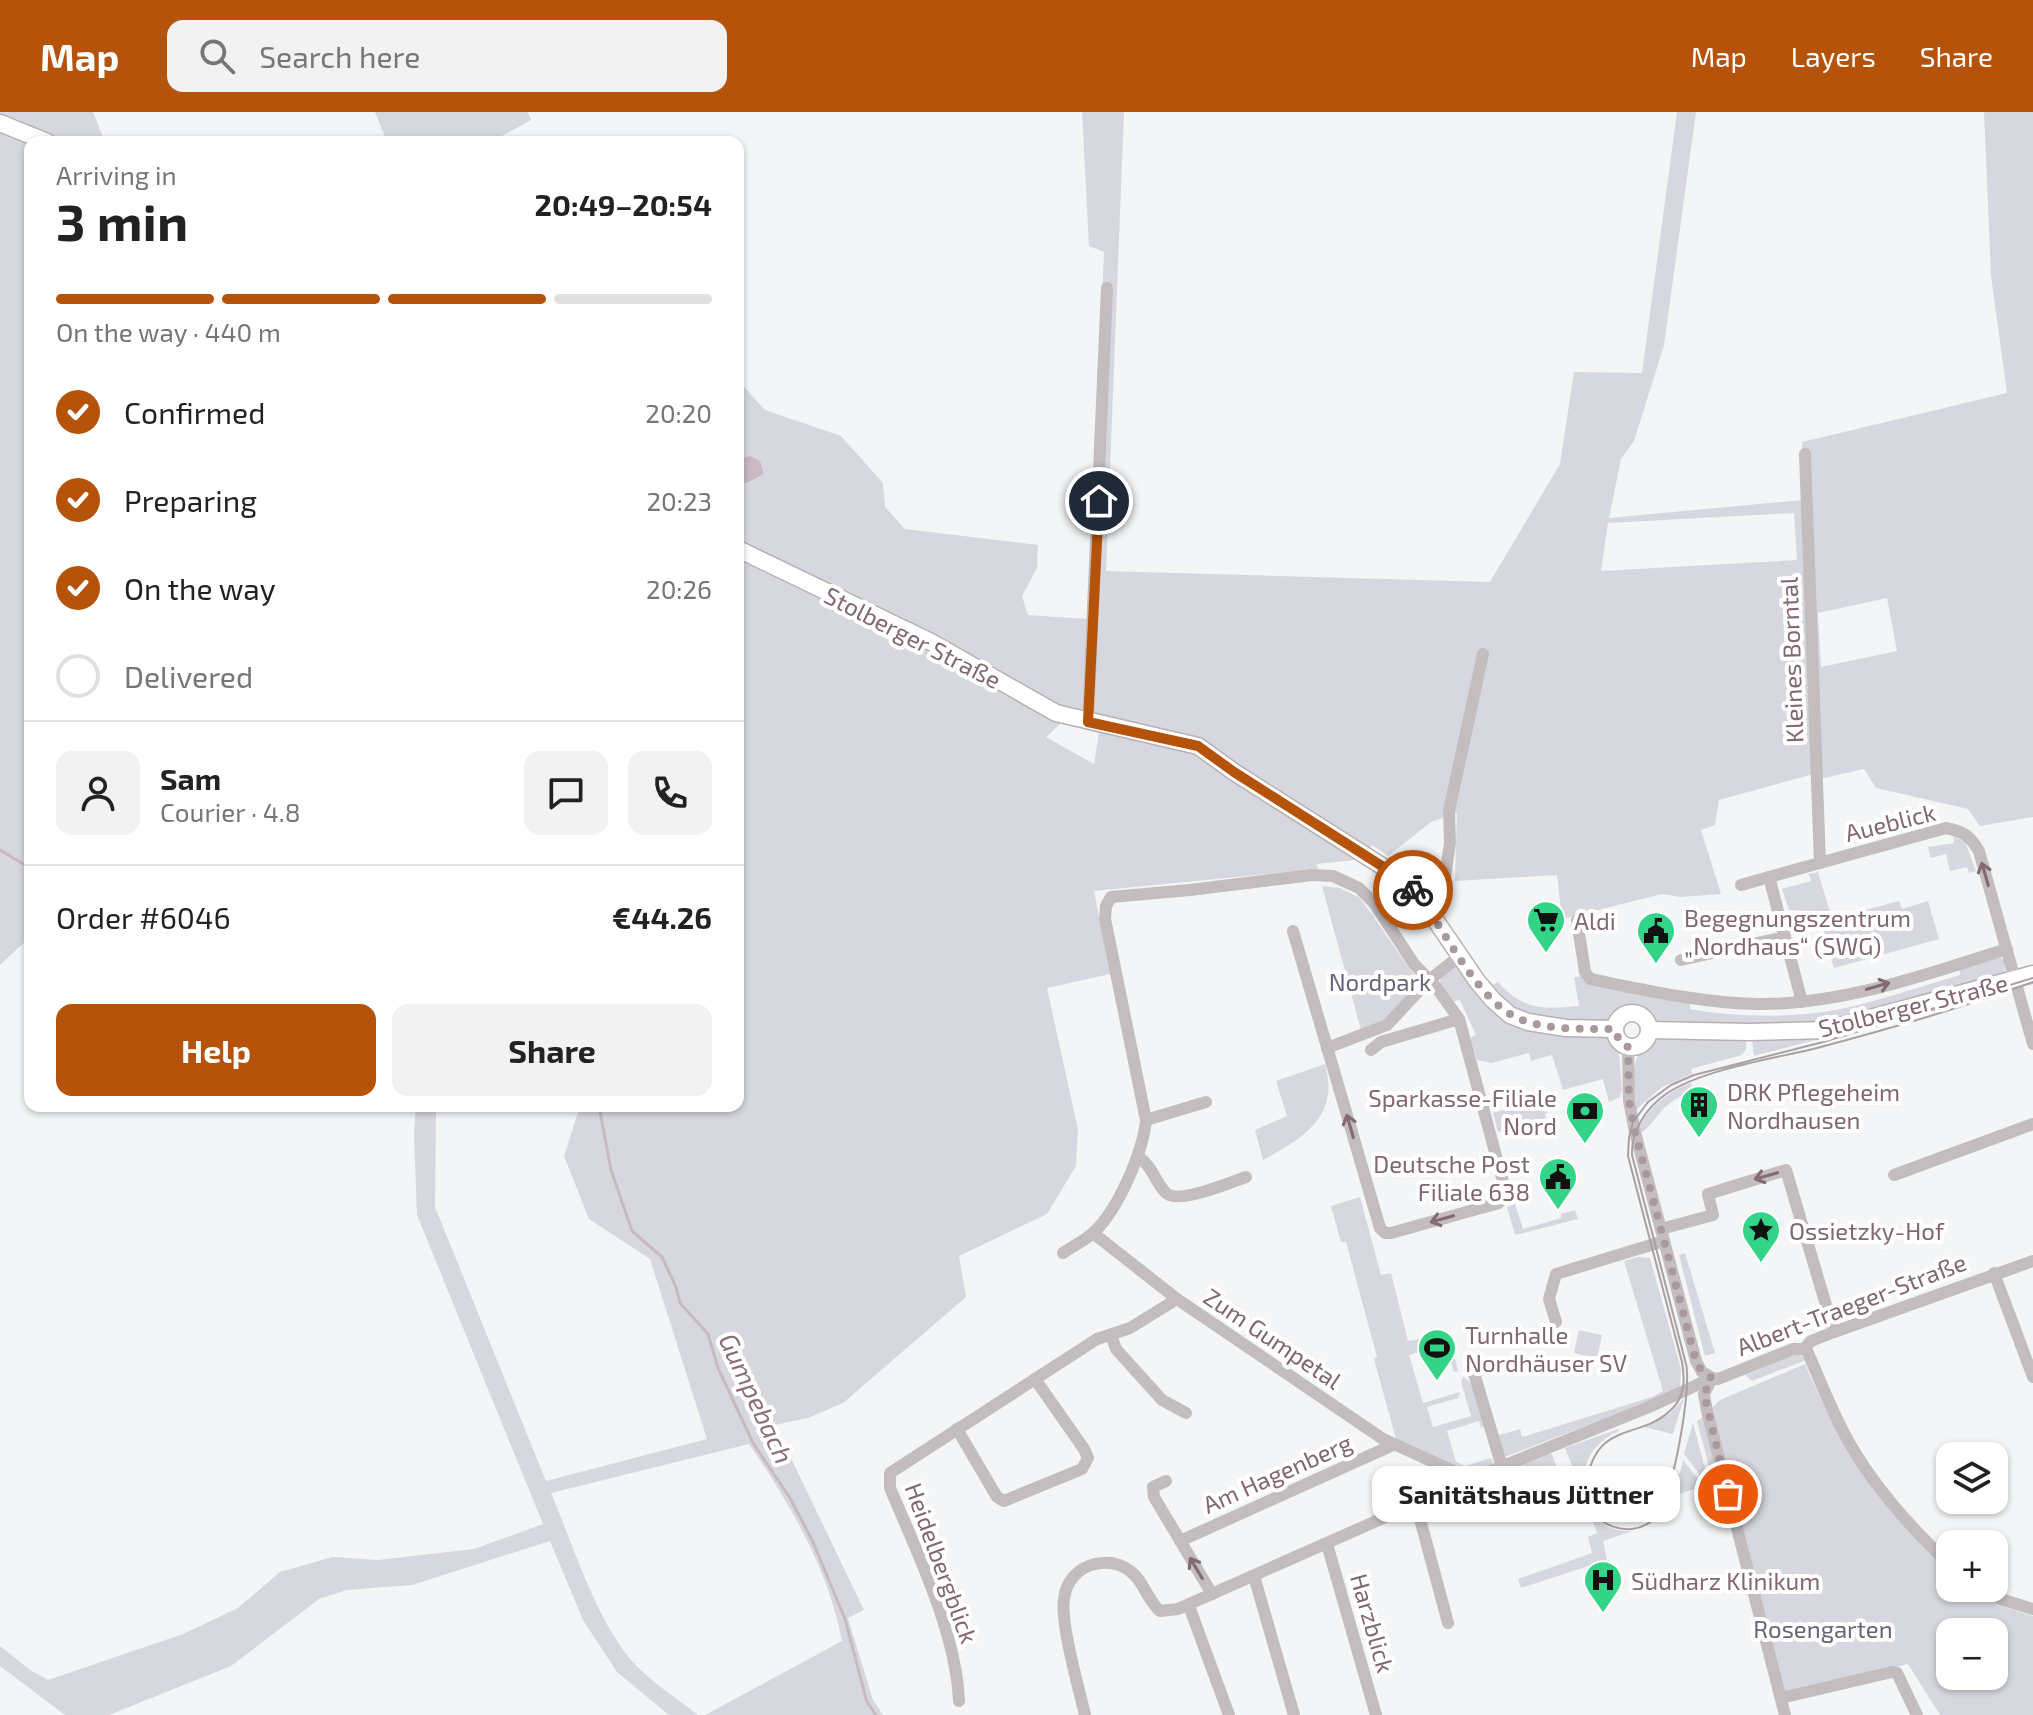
<!DOCTYPE html>
<meta charset="utf-8">
<style>
body{margin:0;font-family:"Exo 2",sans-serif;background:#f2f2f2;color:#222;height:100vh;display:flex;flex-direction:column;font-size:30px;white-space:nowrap}
*{box-sizing:border-box;margin:0}
p{font-size:26px;color:#767676}
.icon{flex:none;width:44px;height:44px;fill:none;stroke:currentColor;stroke-width:2;stroke-linecap:round;stroke-linejoin:round}
.map{position:relative;flex:1;overflow:hidden}
.drawer{position:absolute;left:24px;top:24px;width:720px;height:976px;display:flex;flex-direction:column;background:#fff;border-radius:16px;box-shadow:0 2px 6px #0004}
.drawer>*{flex:none}
.buttons{position:absolute;left:1936px;top:1330px;display:grid;gap:16px}
.buttons a{display:grid;place-items:center;width:72px;height:72px;border-radius:16px;background:#fff;box-shadow:0 2px 6px #0004;font-size:40px}
.pin{position:absolute;display:grid;place-items:center;width:68px;height:68px;color:#fff;margin:-34px;border:4px solid #fff;border-radius:50%;box-shadow:0 2px 8px #0007}
.courier{position:absolute;display:grid;place-items:center;width:80px;height:80px;margin:-40px;border:6px solid #b45309;border-radius:50%;background:#fff;color:#222;box-shadow:0 2px 10px #0007}
.bubble{position:absolute;height:56px;border-radius:16px;background:#fff;box-shadow:0 2px 6px #0004;font-size:26px;font-weight:700;line-height:56px;text-align:center}
.headline em{font-style:normal;font-weight:700}
.headline div{display:flex;flex-direction:column-reverse}
.headline{display:flex;align-items:center;justify-content:space-between;height:136px;padding:0 32px}
h1{font-size:52px;font-weight:700;line-height:60px}
.bar{display:grid;grid-template-columns:repeat(4,1fr);gap:12px 8px;align-content:center;height:96px;padding:0 32px}
.bar i{height:10px;border-radius:6px;background:#e0e0e0}
.bar .selected{background:#b45309}
.bar p{grid-column:span 4}
.line{display:flex;align-items:center;gap:20px;padding:0 32px;border-top:2px solid #e0e0e0}
.line div{flex:1}
.round{display:grid;place-items:center;flex:none;width:84px;height:84px;border-radius:16px;background:#f2f2f2}
ol{padding:0 32px;list-style:none}
li{display:flex;align-items:center;gap:24px;height:88px}
li p{margin-inline-start:auto}
li .icon{padding:8px;border-radius:50%;background:#b45309;color:#fff;stroke-width:4}
li:last-child{color:#767676}
li i{width:44px;height:44px;border:4px solid #e0e0e0;border-radius:50%}
.button{display:flex;gap:16px;margin-top:auto;padding:16px 32px}
.button a{flex:1;height:92px;border-radius:16px;background:#b45309;color:#fff;font-size:32px;font-weight:700;line-height:92px;text-align:center}
.button a+a{background:#f2f2f2;color:#222}
header{display:flex;align-items:center;gap:48px;box-sizing:border-box;height:112px;padding:0 40px;background:#b45309;color:#fff}
header strong{font-size:38px}
nav{display:flex;gap:44px;margin-inline-start:auto;font-size:28px}
.search{width:560px;height:72px;background:#f2f2f2;display:flex;align-items:center;gap:20px;box-sizing:border-box;padding:0 28px;border-radius:16px;color:#767676;font-size:30px}
.map>svg:first-child{display:block}
</style>
<header>
<strong>Map</strong>
<div class="search"><svg class="icon" aria-label="search" viewBox="0 0 24 24"><circle cx="10" cy="10" r="6"/><path d="M15 15l6 6"/></svg>Search here</div>
<nav><a>Map</a><a>Layers</a><a>Share</a></nav>
</header>
<div class="map">
<svg width="2033" height="1603" viewBox="0 0 2033 1603">
<rect width="100%" height="100%" fill="#f3f5f6"/>
<!-- green -->
<g fill="#d7d8df" fill-rule="evenodd">
<path d="M0,0h93l12,30h-75v795l-30,28z"/>
<path d="M375,0h153l3,8 -40,22h-104z"/>
<path d="M1082,0h42l-18,459 384,11 70,-118 14,-92 68,1 35,-261h19l-32,233 -30,96 -13,18 -12,59 193,-18v-58l205,-49 -16,-117 -7,-164h49v705l-53,9 -12,-17 -92,-21 -12,-19 -40,9 -11,-4 -94,26 -4,25 -14,5 20,64 -41,3 -18,-3 -100,25 -5,-44 -102,6 2,-68 -26,9 -43,34 -16,-11 -17,15 -38,4 1,5 -224,22 16,83 -63,14 31,142 -2,36 -29,48 -88,42 7,41 -123,106 -35,15 -33,7 89,185 -16,8 25,82 10,15h-178l137,-74c-14,-73 -52,-137 -93,-197l-198,49c23,54 43,122 80,167 18,21 46,38 67,55h-29l-52,-43 -34,-52 -33,-79 -138,44 -65,5 -28,9 -88,67 -122,49h-44l-65,-49v-20l30,24 18,10 135,-46 55,-26 42,-36 53,-15 45,3 96,-11 69,-25 -126,-309 -3,-81 2,-28h20l-1,101 111,274 161,-42 -57,-180 -61,-40 -25,-63 16,-50h158v-626l6,4 -4,-27 -2,2v-79l27,30 76,26 42,47 2,24 20,22 133,16 -1,23 -15,28 6,19 60,4 16,-367 -15,-6zM1794,401l3,47 -196,11 7,-48zM1887,486l10,53 -76,16 -3,-54zM1061,611l38,10 -5,31 -48,-27z"/>
<path d="M1953,724l12,6 11,29 -7,2 -2,-6 -17,4 -4,-17 -15,4 -3,-11 26,-4z"/>
<path d="M1818,760l12,40 -41,-2 -7,-21 29,-8 -2,-7z"/>
<path d="M1322,774l18,2 20,10 59,84 -31,38 -27,10z"/>
<path d="M1899,789l3,8 26,-8 11,38 -105,29 -14,-50 11,1z"/>
<path d="M1999,845l6,3v14l-182,52 -154,-1 -13,-3 -19,-13 -18,3 -6,7 -6,2 -64,-1 -29,-10 -25,-23 9,-5c26,29 45,27 81,24l-5,-29 12,-1 104,26v7c50,9 107,9 156,-1 38,-9 76,-22 114,-33l-1,-7z"/>
<path d="M1456,855l7,3 35,42 113,26 8,13 3,39 -2,7 -11,5 -6,-23 -40,11 -11,-35 -21,6 -2,-8 -38,10 -14,-3 -7,-22 6,-3 -16,-35 -9,2 -11,-19 1,-8z"/>
<path d="M1874,913l-120,31 -2,-16z"/>
<path d="M1659,926l87,1v10l-4,6 -51,14 1,5 -30,13 -26,23c-2,-31 -10,-58 23,-72z"/>
<path d="M1325,952c15,52 -21,74 -62,96l-8,-30 32,-14 -11,-35z"/>
<path d="M1691,971l2,5c-10,7 -20,12 -29,20 -8,9 -14,19 -23,25l-2,-6c12,-22 29,-35 52,-44z"/>
<path d="M1533,989l5,7 10,5 -3,1 1,4 -48,14 -5,-19z"/>
<path d="M1360,1085l21,78 10,-2 17,68 41,-6 9,36 -4,1 -9,-28 -36,11 14,48 37,-11 -2,6 -31,9 6,20 38,-11 -10,-34 2,-5 11,8 11,41 -4,2 -2,-7 -32,10 9,31 9,4 26,-8 3,6 -25,9 -73,-34 -22,-80 3,-2 -31,-115h-5l-10,-36z"/>
<path d="M1515,1092l8,25 38,-11v-4l14,-4 3,9 -63,16 -8,-28z"/>
<path d="M1685,1141l30,100 -10,3 -26,-101z"/>
<path d="M1638,1145l12,1 31,111 -1,21 -178,68 -6,-22 24,-7 2,8 130,-40 11,-6 -39,-130z"/>
<path d="M1579,1218l23,5 -5,23 -23,-5z"/>
<path d="M1797,1241l9,7 -54,21 -7,-6z"/>
<path d="M1805,1252c39,90 73,141 145,209v15h19l29,17 35,11v99h-93l-32,-51 -124,29 -73,-284 9,-9zM1950,1520h44v44h-44z"/>
<path d="M1684,1286l-11,36 -29,-7 27,-14z"/>
<path d="M1703,1305l20,74 -7,2 -19,-72z"/>
<path d="M1693,1311l15,57 -3,1 -21,-27z"/>
<path d="M1618,1317l1,2c-27,12 -36,31 -37,60l-17,-43z"/>
<path d="M1546,1342h6l4,11 -3,5 -3,-5 -75,25 2,9 -7,2 -2,-5 -5,1 2,-10z"/>
<path d="M1683,1348l20,26 -35,12 5,-21 7,-4z"/>
<path d="M1590,1401c13,13 24,19 42,18l-29,10 4,19 -86,28 -3,-9 74,-26 -4,-16 9,-4z"/>
</g>
<!-- water -->
<path fill="#c9bac1" d="M750,344l10,5 4,13 -20,10 -6,-4v-21z"/>
<g fill="none" stroke-linecap="round" stroke-linejoin="round">
<!-- stream -->
<g stroke="#c9bac1" stroke-width="3">
<path d="M0,738l30,18"/>
<path d="M599,994l12,64 21,61 30,26 14,30 4,16 28,31 10,34 35,75 37,55 23,44 32,77 22,83 9,13"/>
</g>
<!-- major casing -->
<g stroke="#b8b0b3" stroke-width="19">
<g id="major">
<path d="M0,11l47,19"/>
<path d="M738,437l193,93 125,71 142,33 36,26 151,96 24,19 12,12 56,82 16,19 17,15 18,7 38,6 48,1"/>
<circle cx="1632" cy="918" r="17"/>
<path d="M1649,918l100,2 77,-2 207,-56"/>
</g>
</g>
<!-- minor -->
<g stroke="#c4bdbf" stroke-width="12">
<path d="M1805,342l15,409"/>
<path d="M1088,610l19,-434"/>
<path d="M1741,773l28,-8"/>
<path d="M1428,799l14,-13 8,-55 -1,-32 34,-157"/>
<path d="M1577,808l8,52 5,7c55,11 111,24 168,25 85,1 169,-30 249,-55"/>
<path d="M1681,848l104,-23"/>
<path d="M1802,890l-33,-125 177,-49c17,3 24,8 33,23l54,193"/>
<path d="M1628,935l1,54 6,31 61,229 6,11 10,6"/>
<path d="M1327,936l60,-23 42,-45 31,-24"/>
<path d="M1371,938l10,-8 78,-23"/>
<path d="M1146,1008l60,-18"/>
<path d="M1139,1045c15,11 15,24 27,36 12,12 65,-11 80,-16"/>
<path d="M1894,1063l139,-51"/>
<path d="M1661,1117l52,-14 -5,-21 78,-24 48,162"/>
<path d="M1093,1121l84,66 206,140 88,40"/>
<path d="M1063,1141c10,-7 23,-13 31,-21 24,-22 49,-80 52,-112l-41,-201 1,-13 5,-9 79,-7 122,-15 21,1 26,12 15,15 40,61 22,23 23,32 46,170 -6,14 -108,30h-6l-5,-5 -87,-297"/>
<path d="M1994,1161l39,104"/>
<path d="M1556,1210l-7,-23 7,-25 108,-33"/>
<path d="M1111,1223l5,14 46,51 24,13"/>
<path d="M1804,1237l4,4c12,27 22,54 36,80 26,50 65,93 106,132"/>
<path d="M1471,1251l31,104"/>
<path d="M1712,1266l-8,16 3,17 78,304"/>
<path d="M957,1317l40,68 7,4 78,-32 6,-11 -4,-9 -49,-70"/>
<path d="M1166,1369l-13,6 1,10 58,97"/>
<path d="M1416,1392l32,119"/>
<path d="M1180,1429l213,-96"/>
<path d="M1327,1432l49,171"/>
<path d="M1254,1464l40,139"/>
<path d="M1982,1476l18,11 33,10"/>
<path d="M1189,1494l40,109"/>
<path d="M1781,1586l111,-26 5,1 20,42"/>
<path d="M959,1589c-3,-69 -42,-149 -69,-213v-15l207,-134 33,-11 47,-29"/>
<path d="M1085,1603c-6,-26 -25,-93 -21,-116 2,-18 14,-31 31,-35 13,-3 25,-1 35,7 14,10 17,29 30,40l18,-2 293,-130 178,-72 63,-29 6,1 75,-30h11l7,-8 23,-9 199,-71"/>
</g>
<!-- major -->
<use href="#major" stroke="#fff" stroke-width="16"/>
<!-- tram -->
<path stroke="#aa9fa2" stroke-width="2" d="M2033,866l-210,64 -129,33 -23,10 -23,17 -15,20 -4,15 -1,19 54,206c3,17 3,33 -9,46 -32,33 -73,11 -86,70 -3,14 1,30 11,40 9,8 22,12 34,11 10,-1 21,-7 26,-15 15,-20 34,-126 28,-150l-54,-209c-1,-24 14,-47 34,-61 37,-25 107,-35 151,-46 72,-19 147,-41 216,-66"/>
</g>
<!-- one-way arrows -->
<defs><path id="oneway-shaft" d="M-6 0H5M1.5-3L5.5 0L1.5 3" fill="none" stroke-width="1.6" stroke-linecap="round" stroke-linejoin="round" transform="scale(2)"/></defs>
<g stroke="#846b72">
<use href="#oneway-shaft" transform="translate(1985 762) rotate(-106)"/>
<use href="#oneway-shaft" transform="translate(1878 874) rotate(-16)"/>
<use href="#oneway-shaft" transform="translate(1350 1014) rotate(-106)"/>
<use href="#oneway-shaft" transform="translate(1766 1064) rotate(164)"/>
<use href="#oneway-shaft" transform="translate(1442 1107) rotate(164)"/>
<use href="#oneway-shaft" transform="translate(1196 1456) rotate(-121)"/>
</g>
<g fill="none" stroke-linecap="round" stroke-linejoin="round">
<!-- done -->
<path stroke="#a9999e" stroke-width="8" stroke-dasharray="0 14.4" d="M1413,778c34,38 64,118 115,132 28,8 58,7 86,7l6,13 8,5 1,54 6,31 61,229 6,11 10,6 -8,16 24,100"/>
<!-- route -->
<path stroke="#b45309" stroke-width="10" d="M1099,389l-11,221 110,24 36,26 151,96 28,22"/>
</g>
<!-- icons -->
<defs>
<g id="supermarket-pin" transform="scale(2)"><path d="M0 17L-7.5 6A9.5 9.5 0 1 1 7.5 6Z" fill="#34d488" stroke="#fff"/><path d="M-6-5.5h2.5l.6 2H6L4.5 2H-2.5L-4.4-4H-6ZM-1.5 3.2a1.3 1.3 0 1 0 .1 0ZM3 3.2a1.3 1.3 0 1 0 .1 0Z" fill="#111"/></g>
<g id="civic-pin" transform="scale(2)"><path d="M0 17L-7.5 6A9.5 9.5 0 1 1 7.5 6Z" fill="#34d488" stroke="#fff"/><path d="M-.6-6.5H3V-4.5H.6V-3L4-1V1h2V6H-6V1h2V-1L-.6-3ZM-1.2 2.5V6h2.4V2.5Z" fill="#111"/></g>
<g id="building-pin" transform="scale(2)"><path d="M0 17L-7.5 6A9.5 9.5 0 1 1 7.5 6Z" fill="#34d488" stroke="#fff"/><path d="M-4-6H4V6H1V3H-1V6H-4ZM-2.5-4.3h1.7v1.8h-1.7ZM.8-4.3h1.7v1.8H.8ZM-2.5-1h1.7V.8h-1.7ZM.8-1h1.7V.8H.8Z" fill="#111"/></g>
<g id="bank-pin" transform="scale(2)"><path d="M0 17L-7.5 6A9.5 9.5 0 1 1 7.5 6Z" fill="#34d488" stroke="#fff"/><path d="M-6-4H6V4H-6ZM0-2.3a2.3 2.3 0 1 0 0 4.6a2.3 2.3 0 1 0 0-4.6Z" fill="#111"/></g>
<g id="sight-pin" transform="scale(2)"><path d="M0 17L-7.5 6A9.5 9.5 0 1 1 7.5 6Z" fill="#34d488" stroke="#fff"/><path d="M0-6L1.8-2.2L6-1.7L2.9 1.2L3.7 5.4L0 3.3L-3.7 5.4L-2.9 1.2L-6-1.7L-1.8-2.2Z" fill="#111"/></g>
<g id="stadium-pin" transform="scale(2)"><path d="M0 17L-7.5 6A9.5 9.5 0 1 1 7.5 6Z" fill="#34d488" stroke="#fff"/><path d="M0-5a6.5 5 0 1 0 0 10a6.5 5 0 1 0 0-10ZM-3.5-1.8h7v3.6h-7Z" fill="#111"/></g>
<g id="hospital-pin" transform="scale(2)"><path d="M0 17L-7.5 6A9.5 9.5 0 1 1 7.5 6Z" fill="#34d488" stroke="#fff"/><path d="M-5-5h3v3.5h4V-5h3V5h-3V1.5h-4V5h-3Z" fill="#111"/></g>
</defs>
<g fill-rule="evenodd">
<use href="#supermarket-pin" x="1546" y="808"/>
<use href="#civic-pin" x="1656" y="819"/>
<use href="#building-pin" x="1699" y="993"/>
<use href="#bank-pin" x="1585" y="999"/>
<use href="#civic-pin" x="1558" y="1065"/>
<use href="#sight-pin" x="1761" y="1118"/>
<use href="#stadium-pin" x="1437" y="1236"/>
<use href="#hospital-pin" x="1603" y="1468"/>
</g>
<g text-anchor="middle" dominant-baseline="central" stroke-width="8" stroke-linejoin="round" paint-order="stroke">
<!-- street labels -->
<g font-size="24" fill="#81676e" stroke="#fff">
<text transform="translate(913 525) rotate(27)">Stolberger Straße</text>
<text transform="translate(1791 548) rotate(-92)">Kleines Borntal</text>
<text transform="translate(1890 710) rotate(-14)">Aueblick</text>
<text transform="translate(1913 893) rotate(-14)">Stolberger Straße</text>
<text transform="translate(1851 1192) rotate(-21)">Albert-Traeger-Straße</text>
<text transform="translate(1273 1226) rotate(34)">Zum Gumpetal</text>
<text transform="translate(1277 1361) rotate(-24)">Am Hagenberg</text>
<text transform="translate(942 1451) rotate(70)">Heidelbergblick</text>
<text transform="translate(1373 1511) rotate(74)">Harzblick</text>
</g>
<!-- poi labels -->
<g font-size="24" fill="#81676e" stroke="#fff" text-anchor="start">
<text x="1684" y="805">Begegnungszentrum<tspan x="1684" dy="28">„Nordhaus“ (SWG)</tspan></text>
<text x="1574" y="808">Aldi</text>
<text x="1727" y="979">DRK Pflegeheim<tspan x="1727" dy="28">Nordhausen</tspan></text>
<text x="1557" y="985" text-anchor="end">Sparkasse-Filiale<tspan x="1557" dy="28">Nord</tspan></text>
<text x="1530" y="1051" text-anchor="end">Deutsche Post<tspan x="1530" dy="28">Filiale 638</tspan></text>
<text x="1789" y="1118">Ossietzky-Hof</text>
<text x="1465" y="1222">Turnhalle<tspan x="1465" dy="28">Nordhäuser SV</tspan></text>
<text x="1631" y="1468">Südharz Klinikum</text>
</g>
<!-- park labels -->
<g font-size="24" fill="#676679" stroke="#fff">
<text x="1380" y="869">Nordpark</text>
<text x="1823" y="1516">Rosengarten</text>
</g>
<!-- water labels -->
<g font-size="26" font-style="italic" fill="#8b6d7a" stroke="#fff">
<text transform="translate(757 1286) rotate(65)">Gumpebach</text>
</g>
</g>
</svg>
<div class="buttons">
<a><svg class="icon" aria-label="layers" viewBox="0 0 24 24"><path d="M12 4l9 5-9 5-9-5zM3 14l9 5 9-5"/></svg></a>
<a>+</a>
<a>−</a>
</div>
<div class="pin" style="left:1728px;top:1382px;background:#ea580c"><svg class="icon" aria-label="bag" viewBox="0 0 24 24"><path d="M5 8h14l-1 12H6zM9 8a3 3 0 0 1 6 0"/></svg></div>
<div class="pin" style="left:1099px;top:389px;background:#1f2937"><svg class="icon" aria-label="home" viewBox="0 0 24 24"><path d="M3 11l9-7 9 7M6 9v11h12V9"/></svg></div>
<div class="courier" style="left:1413px;top:778px"><svg class="icon" aria-label="bike" viewBox="0 0 24 24"><circle cx="6" cy="16" r="4"/><circle cx="18" cy="16" r="4"/><path d="M6 16l4-8h5l3 8M10 8l3 8H6M13 5h3"/></svg></div>
<div class="bubble" style="left:1372px;top:1354px;width:308px">Sanitätshaus Jüttner</div>
<section class="drawer">
<div class="headline"><div><h1>3 min</h1><p>Arriving in</p></div><em>20:49–20:54</em></div>
<div class="bar"><i class="selected"></i><i class="selected"></i><i class="selected"></i><i></i><p>On the way · 440 m</p></div>
<ol>
<li><svg class="icon" aria-label="check" viewBox="0 0 24 24"><path d="M5 12l5 5 9-10"/></svg>Confirmed<p>20:20</p></li>
<li><svg class="icon" aria-label="check" viewBox="0 0 24 24"><path d="M5 12l5 5 9-10"/></svg>Preparing<p>20:23</p></li>
<li><svg class="icon" aria-label="check" viewBox="0 0 24 24"><path d="M5 12l5 5 9-10"/></svg>On the way<p>20:26</p></li>
<li><i></i>Delivered</li>
</ol>
<div class="line" style="height:144px"><a class="round"><svg class="icon" aria-label="person" viewBox="0 0 24 24"><circle cx="12" cy="8" r="4"/><path d="M4 21q1-7 8-7t8 7"/></svg></a><div><b>Sam</b><p>Courier · 4.8</p></div><a class="round"><svg class="icon" aria-label="chat" viewBox="0 0 24 24"><path d="M4 5h16v11H9l-5 4z"/></svg></a><a class="round"><svg class="icon" aria-label="phone" viewBox="0 0 24 24"><path d="M5 4h4l2 5-3 2q2 4 5 5l2-3 5 2v4C11 20 4 13 5 4z"/></svg></a></div>
<div class="line" style="height:104px"><div>Order #6046</div><b>€44.26</b></div>
<div class="button"><a>Help</a><a>Share</a></div>
</section>
</div>
